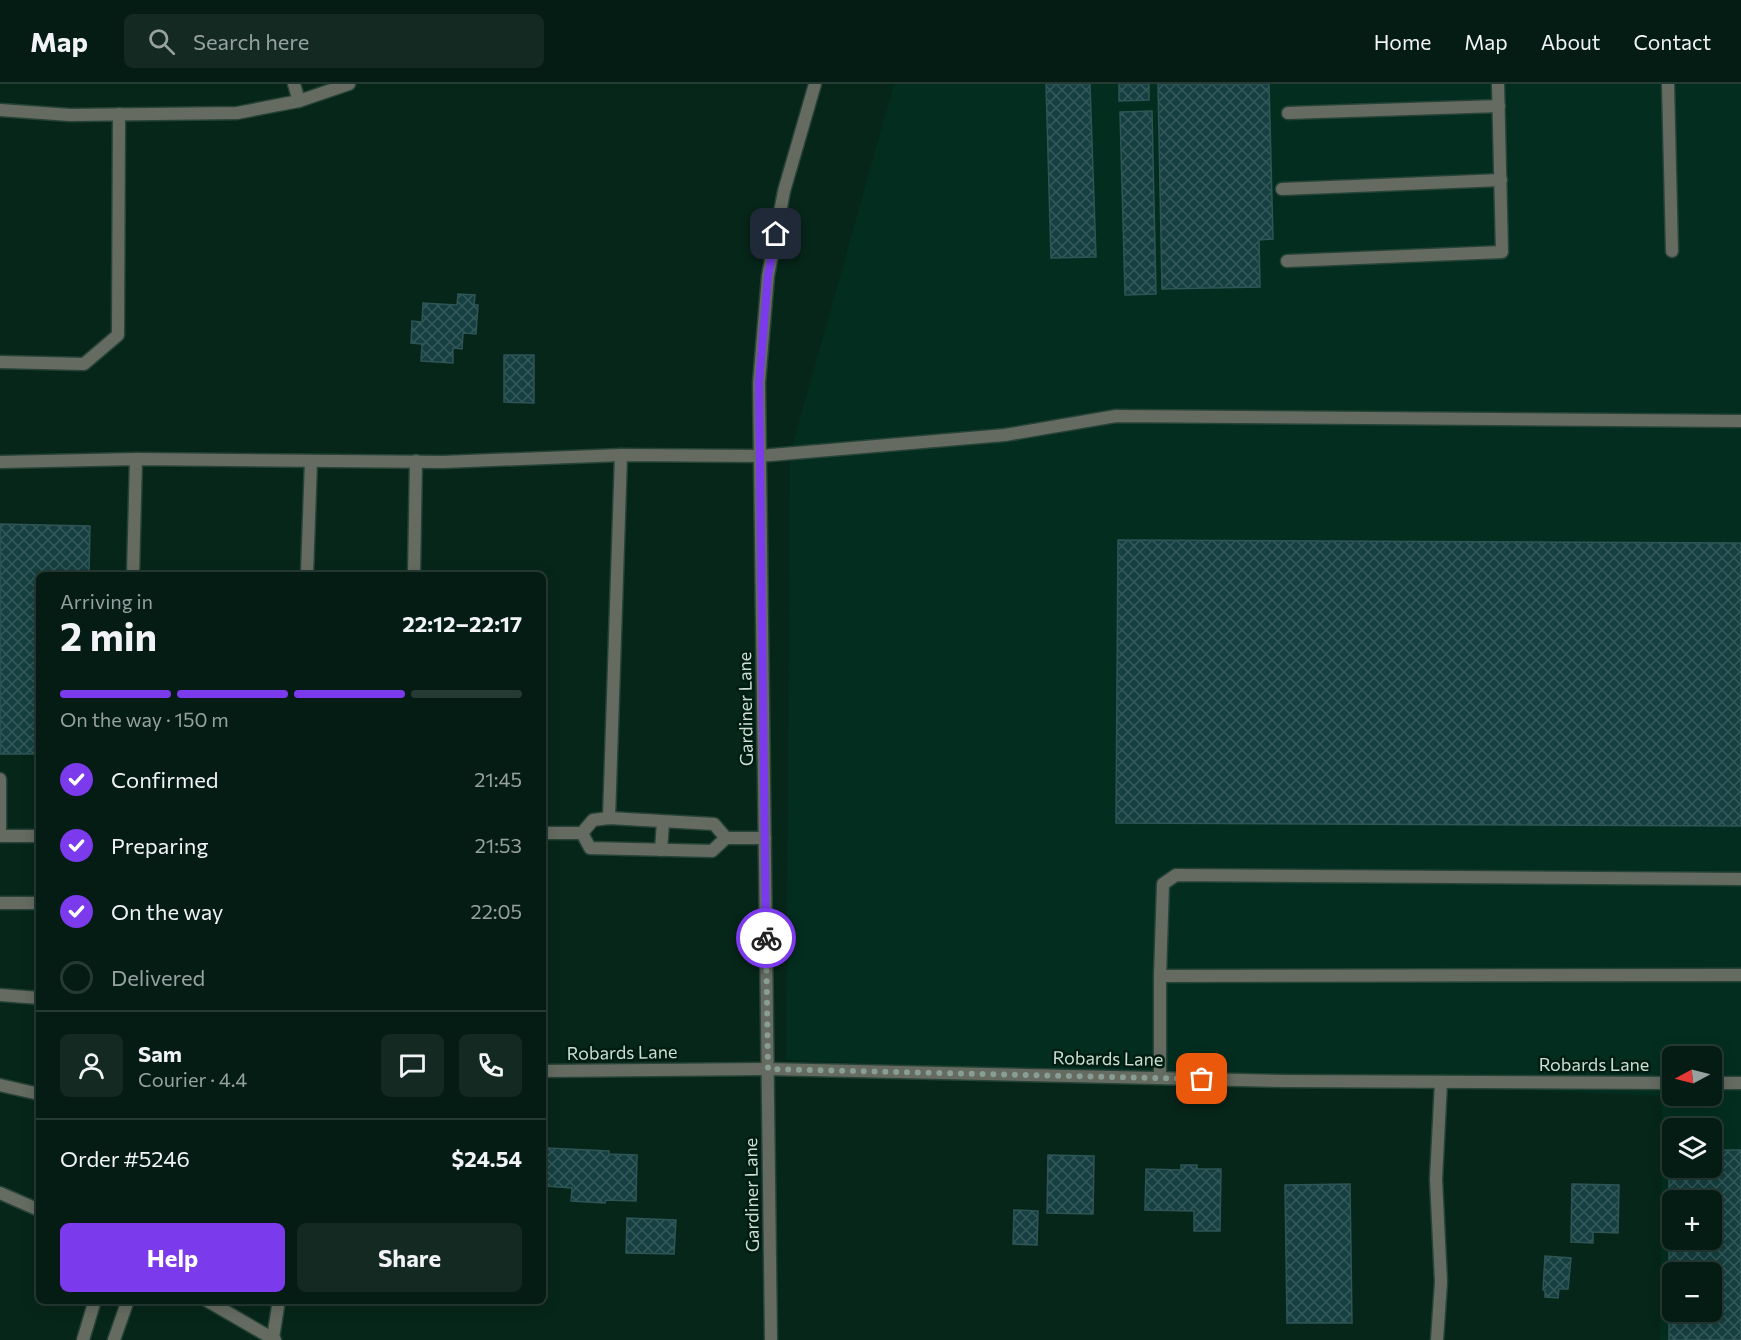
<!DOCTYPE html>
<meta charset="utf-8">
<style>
body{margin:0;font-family:Commissioner,sans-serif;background:#132922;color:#f1f3f6;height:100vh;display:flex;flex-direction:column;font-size:22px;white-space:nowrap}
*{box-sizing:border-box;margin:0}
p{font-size:20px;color:#97a1a0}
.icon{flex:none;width:33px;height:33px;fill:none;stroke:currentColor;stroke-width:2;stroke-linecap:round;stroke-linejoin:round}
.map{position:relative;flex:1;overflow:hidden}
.sheet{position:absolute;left:36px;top:488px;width:510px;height:732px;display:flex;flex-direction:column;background:#051c14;border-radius:9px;box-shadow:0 3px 15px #0003,0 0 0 2px #263a34}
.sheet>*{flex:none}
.needle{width:39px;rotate:263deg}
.tools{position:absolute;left:1662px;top:962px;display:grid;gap:12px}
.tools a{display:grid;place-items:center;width:60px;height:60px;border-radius:9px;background:#051c14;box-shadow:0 3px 15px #0003,0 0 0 2px #263a34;font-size:30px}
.pin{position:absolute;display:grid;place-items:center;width:51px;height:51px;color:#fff;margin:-26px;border-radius:12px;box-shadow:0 3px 9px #0006}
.courier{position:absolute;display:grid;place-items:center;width:60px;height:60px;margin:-30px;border:4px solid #7c3aed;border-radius:50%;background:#fff;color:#222;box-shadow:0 2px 8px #0007}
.overview em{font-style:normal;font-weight:700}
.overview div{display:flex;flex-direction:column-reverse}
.overview{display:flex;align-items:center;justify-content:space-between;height:102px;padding:0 24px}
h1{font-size:39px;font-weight:700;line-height:45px}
.bar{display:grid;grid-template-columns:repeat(4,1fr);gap:9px 6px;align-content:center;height:72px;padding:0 24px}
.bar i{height:8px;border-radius:4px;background:#263a34}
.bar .selected{background:#7c3aed}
.bar p{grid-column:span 4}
.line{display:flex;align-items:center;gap:15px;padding:0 24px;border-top:2px solid #263a34}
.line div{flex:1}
.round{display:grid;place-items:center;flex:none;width:63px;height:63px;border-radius:9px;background:#132922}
ol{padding:0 24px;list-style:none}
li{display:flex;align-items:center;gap:18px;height:66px}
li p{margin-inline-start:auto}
li .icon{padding:6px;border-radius:50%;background:#7c3aed;color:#fff;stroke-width:4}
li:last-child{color:#97a1a0}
li i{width:33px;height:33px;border:3px solid #263a34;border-radius:50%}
.primary-button{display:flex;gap:12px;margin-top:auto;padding:12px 24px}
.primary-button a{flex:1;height:69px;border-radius:9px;background:#7c3aed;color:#fff;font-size:24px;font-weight:700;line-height:69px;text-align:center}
.primary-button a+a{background:#132922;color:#f1f3f6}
header{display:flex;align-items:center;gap:36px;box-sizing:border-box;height:84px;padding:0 30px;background:#051c14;border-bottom:2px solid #263a34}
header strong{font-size:28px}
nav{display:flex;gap:33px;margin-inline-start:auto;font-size:21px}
.search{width:420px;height:54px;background:#132922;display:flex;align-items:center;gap:15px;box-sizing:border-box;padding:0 21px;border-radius:9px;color:#97a1a0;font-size:22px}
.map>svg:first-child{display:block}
</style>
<header>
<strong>Map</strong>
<div class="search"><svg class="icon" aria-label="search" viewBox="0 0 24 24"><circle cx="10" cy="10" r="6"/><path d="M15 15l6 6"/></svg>Search here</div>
<nav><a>Home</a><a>Map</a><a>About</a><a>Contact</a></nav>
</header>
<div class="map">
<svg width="1741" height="1256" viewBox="0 0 1741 1256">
<defs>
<pattern id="building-cross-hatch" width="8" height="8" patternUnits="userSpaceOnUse" patternTransform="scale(1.5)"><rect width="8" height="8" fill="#153f40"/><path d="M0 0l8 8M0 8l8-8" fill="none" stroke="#365a5b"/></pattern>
</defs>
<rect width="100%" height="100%" fill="#07261a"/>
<!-- built -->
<path fill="#032e1f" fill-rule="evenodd" d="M894,0h847v1256h-81l2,-244 -876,-36 4,-606zM1672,972h40v39h-40zM1672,1044h40v39h-40zM1672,1116h40v39h-40zM1672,1188h40v39h-40z"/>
<!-- building -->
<g fill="url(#building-cross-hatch)" stroke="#2f5456" stroke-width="1.5" fill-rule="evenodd">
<path d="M1046,0h44l6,173 -45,1z"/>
<path d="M1119,0h30v16l-30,1z"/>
<path d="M1158,0h111l4,155 -14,1 1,47 -98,2z"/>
<path d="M1152,27l4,183 -31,1 -5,-183z"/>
<path d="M458,210l17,1 -1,10h4l-2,29 -13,-1 -1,16 -9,-1v15l-32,-2 1,-17 -11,-1 1,-22 10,1 1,-19 34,2z"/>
<path d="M504,271h30v48l-30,-1z"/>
<path d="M0,440l90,2 -1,48h-50v180h-39z"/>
<path d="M1118,456l623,3v283l-625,-3z"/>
<path d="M547,1064l62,3v3l28,1 -1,46 -30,-1 -1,3 -34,-2 1,-13 -27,-2z"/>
<path d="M1669,1066h3v17h40v-17h29v190h-72zM1672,1116h40v39h-40zM1672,1188h40v39h-40z"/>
<path d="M1048,1071l46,1 -1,58 -46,-1z"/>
<path d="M1181,1081h16v4h24l-1,62h-26v-20l-49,-1 1,-41 35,1z"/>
<path d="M1350,1100l2,139h-65l-2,-138z"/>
<path d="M1572,1100l47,1 -1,48 -25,-1v11l-22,-1z"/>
<path d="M1014,1126l24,1 -1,34 -24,-1z"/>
<path d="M627,1134l49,2 -2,34 -48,-1z"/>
<path d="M1545,1172l26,2 -3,31h-9l-1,9 -13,-1v-7h-2z"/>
</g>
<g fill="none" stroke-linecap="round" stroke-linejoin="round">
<!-- service casing -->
<g stroke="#274338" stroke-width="15">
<g id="service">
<path d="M294,0l5,17"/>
<path d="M1668,0l4,167"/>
<path d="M1288,29l211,-7"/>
<path d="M1282,105l219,-9"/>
<path d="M1287,177l215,-9 -4,-168"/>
<path d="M0,278l84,2 34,-29 1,-221"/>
<path d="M0,378l136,-3 307,3 178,-7"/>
<path d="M133,490l3,-115"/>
<path d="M307,490l4,-113"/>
<path d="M414,490l2,-113"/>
<path d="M0,695v57"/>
<path d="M609,734l12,-363 139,1 245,-21 111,-19 625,5"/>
<path d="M543,749h39"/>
<path d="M582,749l8,15 122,3 14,-13h39"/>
<path d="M582,749l11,-13 16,-2 105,6 12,14"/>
<path d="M0,752h39"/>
<path d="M661,766l2,-28"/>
<path d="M0,819h39"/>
<path d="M1160,892l581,-1"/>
<path d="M0,911l39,3"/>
<path d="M1160,993v-101l3,-92 13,-9 565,4"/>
<path d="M0,1001l39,9"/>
<path d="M273,1254l6,-38"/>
<path d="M83,1256l12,-40"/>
<path d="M114,1256l14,-40"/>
<path d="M1437,1256l4,-58 -5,-103 5,-97"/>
</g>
</g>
<!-- minor casing -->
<g stroke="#274338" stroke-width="15">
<g id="minor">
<path d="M0,26l70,5 167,-2 62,-12 50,-17"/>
<path d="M543,987l225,-2"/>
<path d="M0,1109l39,17"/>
<path d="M206,1216l69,40"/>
</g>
</g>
<!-- tertiary casing -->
<g stroke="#274338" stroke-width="15">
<g id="tertiary">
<path d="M768,985l518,12 386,2"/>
<path d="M1712,999h29"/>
<path d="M771,1256l-12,-957 9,-107 16,-85 31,-107"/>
</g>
</g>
<!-- service -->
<use href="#service" stroke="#656b60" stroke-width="12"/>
<!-- minor -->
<use href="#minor" stroke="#656b60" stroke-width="12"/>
<!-- tertiary -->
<use href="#tertiary" stroke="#656b60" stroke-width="12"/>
</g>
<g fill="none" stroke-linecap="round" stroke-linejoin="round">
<!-- done -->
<path stroke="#889e94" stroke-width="6" stroke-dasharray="0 10.8" d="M766,854l2,131 434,10"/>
<!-- route -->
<path stroke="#7c3aed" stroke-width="8" d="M766,854l-7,-555 9,-107 8,-42"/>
</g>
<g text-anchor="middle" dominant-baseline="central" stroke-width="5" stroke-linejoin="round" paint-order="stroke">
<!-- street labels -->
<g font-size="18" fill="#cdded5" stroke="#001d11">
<text transform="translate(745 625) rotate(-91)">Gardiner Lane</text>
<text transform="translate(622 968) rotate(-1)">Robards Lane</text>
<text transform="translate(1108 974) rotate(1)">Robards Lane</text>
<text x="1594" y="980">Robards Lane</text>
<text transform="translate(751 1111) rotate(-91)">Gardiner Lane</text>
</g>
</g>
</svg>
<div class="tools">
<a><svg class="needle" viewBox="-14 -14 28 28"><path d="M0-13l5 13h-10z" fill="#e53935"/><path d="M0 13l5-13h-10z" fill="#97a1a0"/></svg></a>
<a><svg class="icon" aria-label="layers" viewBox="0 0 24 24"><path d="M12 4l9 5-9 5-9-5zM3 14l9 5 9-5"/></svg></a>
<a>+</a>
<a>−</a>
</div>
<div class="pin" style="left:1202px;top:995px;background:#ea580c"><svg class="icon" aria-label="bag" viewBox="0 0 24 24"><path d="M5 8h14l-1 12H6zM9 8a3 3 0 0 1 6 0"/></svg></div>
<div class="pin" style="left:776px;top:150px;background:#1f2937"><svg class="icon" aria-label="home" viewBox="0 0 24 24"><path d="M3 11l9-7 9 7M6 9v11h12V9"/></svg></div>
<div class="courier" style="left:766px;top:854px"><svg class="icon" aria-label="bike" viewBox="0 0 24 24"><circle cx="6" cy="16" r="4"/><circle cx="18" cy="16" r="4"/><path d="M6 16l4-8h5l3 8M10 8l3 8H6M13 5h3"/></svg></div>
<section class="sheet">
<div class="overview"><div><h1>2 min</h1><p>Arriving in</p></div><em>22:12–22:17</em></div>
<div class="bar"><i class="selected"></i><i class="selected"></i><i class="selected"></i><i></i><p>On the way · 150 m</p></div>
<ol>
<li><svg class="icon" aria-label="check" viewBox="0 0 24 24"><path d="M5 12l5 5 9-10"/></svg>Confirmed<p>21:45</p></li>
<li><svg class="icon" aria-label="check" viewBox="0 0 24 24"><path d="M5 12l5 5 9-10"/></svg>Preparing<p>21:53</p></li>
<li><svg class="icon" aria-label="check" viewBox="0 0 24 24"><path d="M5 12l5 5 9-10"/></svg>On the way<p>22:05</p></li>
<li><i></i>Delivered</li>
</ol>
<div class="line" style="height:108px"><a class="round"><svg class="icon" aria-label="person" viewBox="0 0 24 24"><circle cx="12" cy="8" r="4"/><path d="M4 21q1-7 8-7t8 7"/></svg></a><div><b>Sam</b><p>Courier · 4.4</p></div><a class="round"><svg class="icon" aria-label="chat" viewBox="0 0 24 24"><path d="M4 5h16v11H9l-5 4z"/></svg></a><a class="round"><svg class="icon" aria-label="phone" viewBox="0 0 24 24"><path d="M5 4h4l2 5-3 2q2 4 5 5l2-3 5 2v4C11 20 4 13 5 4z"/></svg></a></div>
<div class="line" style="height:78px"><div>Order #5246</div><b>$24.54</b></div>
<div class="primary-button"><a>Help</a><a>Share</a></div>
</section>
</div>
